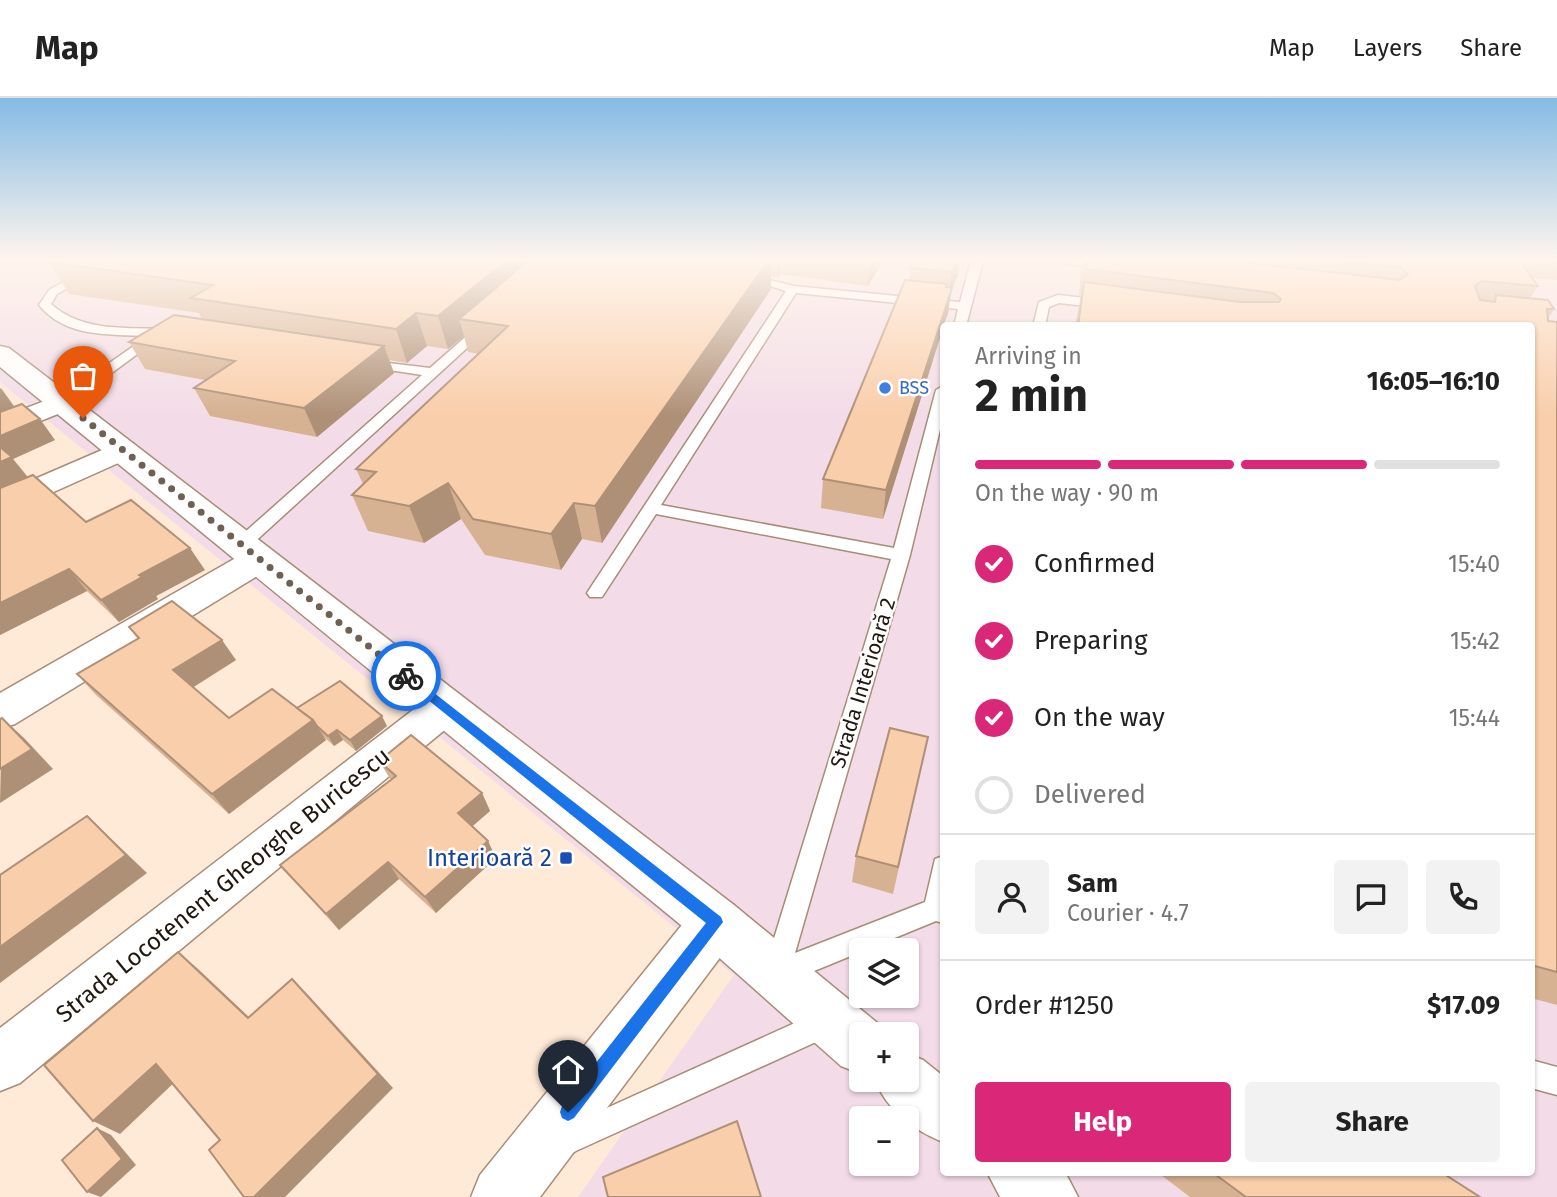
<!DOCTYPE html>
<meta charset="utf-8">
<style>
body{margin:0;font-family:"Fira Sans",sans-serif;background:#f2f2f2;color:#222;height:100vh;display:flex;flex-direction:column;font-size:26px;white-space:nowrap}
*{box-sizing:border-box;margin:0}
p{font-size:23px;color:#767676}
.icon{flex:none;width:38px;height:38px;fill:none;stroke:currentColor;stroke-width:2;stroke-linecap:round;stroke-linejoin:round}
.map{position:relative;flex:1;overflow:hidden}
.drawer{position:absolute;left:940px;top:224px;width:595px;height:854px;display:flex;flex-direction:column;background:#fff;border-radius:7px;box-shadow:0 2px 5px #0004}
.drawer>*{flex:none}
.tools{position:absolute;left:849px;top:840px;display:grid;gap:14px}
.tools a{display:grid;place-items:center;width:70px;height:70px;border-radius:7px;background:#fff;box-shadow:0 2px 5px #0004;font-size:35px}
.pin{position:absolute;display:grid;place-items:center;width:60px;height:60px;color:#fff;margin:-72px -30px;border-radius:50% 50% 50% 0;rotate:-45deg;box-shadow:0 0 7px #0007}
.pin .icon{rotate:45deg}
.courier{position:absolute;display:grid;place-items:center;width:70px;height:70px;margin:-35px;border:5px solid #1a73e8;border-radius:50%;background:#fff;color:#222;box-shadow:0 2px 9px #0007}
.head em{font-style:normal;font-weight:700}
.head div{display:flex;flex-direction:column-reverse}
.head{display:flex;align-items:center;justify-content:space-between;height:119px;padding:0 35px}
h1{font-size:46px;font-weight:700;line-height:52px}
.bar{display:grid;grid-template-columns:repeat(4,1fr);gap:10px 7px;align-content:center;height:84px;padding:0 35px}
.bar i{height:9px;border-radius:5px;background:#e0e0e0}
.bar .current{background:#db2777}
.bar p{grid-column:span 4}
.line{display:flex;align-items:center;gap:18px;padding:0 35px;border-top:2px solid #e0e0e0}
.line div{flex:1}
.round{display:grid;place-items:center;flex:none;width:74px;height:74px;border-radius:7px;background:#f2f2f2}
ol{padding:0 35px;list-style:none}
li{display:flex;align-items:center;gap:21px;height:77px}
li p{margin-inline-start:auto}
li .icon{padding:7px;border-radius:50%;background:#db2777;color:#fff;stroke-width:4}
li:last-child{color:#767676}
li i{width:38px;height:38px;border:4px solid #e0e0e0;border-radius:50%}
.action{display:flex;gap:14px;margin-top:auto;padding:14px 35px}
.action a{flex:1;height:80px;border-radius:7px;background:#db2777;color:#fff;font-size:28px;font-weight:700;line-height:80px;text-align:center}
.action a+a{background:#f2f2f2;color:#222}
header{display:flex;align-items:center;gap:42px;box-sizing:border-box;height:98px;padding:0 35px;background:#fff;border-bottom:2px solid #e0e0e0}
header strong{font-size:33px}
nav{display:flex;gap:38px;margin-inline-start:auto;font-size:24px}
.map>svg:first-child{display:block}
</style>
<header>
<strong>Map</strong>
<nav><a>Map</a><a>Layers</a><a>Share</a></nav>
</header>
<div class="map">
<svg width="1557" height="1099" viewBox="0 0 1557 1099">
<rect width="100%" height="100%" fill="#ffe9d7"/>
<!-- industrial -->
<path fill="#f3dce8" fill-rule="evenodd" d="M0,163h1557v936h-979l156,-222 -734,-593zM943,228h588v846h-588zM861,852h45v46h-45zM861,936h45v46h-45zM861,1020h45v46h-45z"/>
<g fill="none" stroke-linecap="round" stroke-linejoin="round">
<!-- lane casing -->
<g stroke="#a68d79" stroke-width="3">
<g id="lane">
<path d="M101,163h14l-58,33 -6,10c32,29 78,23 118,25l6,4 -13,3 -94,69h-10v-6l90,-63c-39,-2 -82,2 -109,-31l10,-15z"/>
<path d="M971,163h12l-17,65h-12l4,-17 -162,-16 -135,212 233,43 42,-158 7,-4v31l-33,138 -115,398 130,-51 10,-43 8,-3v67l-7,-2 -156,64 -12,-5 -4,-9 127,-412 -235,-45 -54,83h-12l-3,-4 199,-302 -42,-13v-4l50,12 166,16z"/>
<path d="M1052,163h32l31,6 -6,3z"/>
<path d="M1058,197l46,5 6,4 -6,4 -45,-5 -10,4 -4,19h-12l6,-24z"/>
<path d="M479,227l10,3 -241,220h-12l-3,-4 3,-4 186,-165 -59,-9v-6l67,8z"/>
<path d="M828,910l10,4 4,10 -4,10 -260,118 -10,5 -10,-5 -5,-10 5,-10z"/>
<path d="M1531,962l26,7v28l-26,-7z"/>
</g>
</g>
<!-- street casing -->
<g stroke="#a68d79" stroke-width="3">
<g id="street">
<path d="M63,296l10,2 4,6 -4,6 -73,29v-19z"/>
<path d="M123,343l11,3 4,6 -4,6 -134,60v-22z"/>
<path d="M260,450l12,3 5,8 -5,8 -257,157 -15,5v-36l248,-142z"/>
<path d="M445,593l14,5 7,11 -7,11 -439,365 -20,8v-63l431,-332z"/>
<path d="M716,800l18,7 7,17 -7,17 -194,258h-69l9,-22 218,-270z"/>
</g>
</g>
<!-- secondary casing -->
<g stroke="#a68d79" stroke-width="3">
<g id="secondary">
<path d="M0,248l9,2 725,557 147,121 3,8h-23v40l-20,-8 -143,-127 -698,-572z"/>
<path d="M906,955l17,7 20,16v66c-30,-12 -56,-32 -68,-62h31z"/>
<path d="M987,1074h78l13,25h-78z"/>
</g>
</g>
<!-- lane -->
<use href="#lane" fill="#fff" fill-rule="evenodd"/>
<!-- street -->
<use href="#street" fill="#fff" fill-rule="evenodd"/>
<!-- secondary -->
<use href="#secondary" fill="#fff" fill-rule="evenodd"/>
</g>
<!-- wall -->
<g fill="#d6b192">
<path d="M53,163h830l-15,25 -88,-12 -2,4 -7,-2v13l-169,254 -20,-4 -21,31 -76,-15 -24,-36 -37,24 -56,-12 -16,-36 11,-11 -7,-15 123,-115 -11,-2 -4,-16 -16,13 -21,-3 -20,17 -18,-3 5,13 -77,64 -107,-21 -16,-28 11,-8 -60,-11 -16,-27 73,-23 -3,-6 -130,-19 -20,-32z"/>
<path d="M913,163h47l-2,14 -7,16 -3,23 -5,12v2l-60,191 -62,-11 2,-29 86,-199 1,-12z"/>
<path d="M1084,163h473v19l-25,-2 6,8 -8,12 24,11 -6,10v2l9,1v683l-26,-7v-672h-456l6,-31h-2l2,-26z"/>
<path d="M15,309l40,33 -42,19 15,18 58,45 119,48 -49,26 2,3 -39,23 -32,-31 -87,44z"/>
<path d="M129,529l107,33 -43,27 36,31 68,-10 90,18 -31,25 -13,-11 -9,6 -10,-9 2,3 -97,74 -134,-120 -18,-20 61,-35z"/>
<path d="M928,639l-35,157 -41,-12 4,-26z"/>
<path d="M379,663l103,32 8,18 -18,15 24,32 -60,55 -37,-34 -60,51 -59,-65 111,-85z"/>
<path d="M1157,1074h284l39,25h-290z"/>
</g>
<!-- shaded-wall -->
<g fill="#ae9077">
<path d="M506,163h43l-90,58 5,17 -16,13 -10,-33z"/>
<path d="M768,163h3v28l-169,254 -7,-37z"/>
<path d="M778,163h2v13l-2,4z"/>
<path d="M870,163h13l-15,25z"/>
<path d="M957,163h3l-2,14 -7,16 -3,23 -5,12v2l-60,191 3,-29 62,-192 4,-26z"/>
<path d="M416,215l11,33 -20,17 -11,-34z"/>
<path d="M384,248l10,27 -77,64 -13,-29z"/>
<path d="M1,290l15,21 -16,7v-27z"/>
<path d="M40,321l15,21 -42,19 16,20 -29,12v-55z"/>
<path d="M448,385l13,36 -37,24 -15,-37z"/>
<path d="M574,405l8,36 -21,31 -10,-36z"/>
<path d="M190,450l15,22 -49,26 2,3 -39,23 -18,-22 38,-25z"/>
<path d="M69,471l18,22 -87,44v-32z"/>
<path d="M222,542l14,20 -47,30 -16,-20z"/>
<path d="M382,618l5,10 -31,25 -6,-11z"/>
<path d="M2,620l22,20 29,31 -53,34z"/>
<path d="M313,622l13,20 -97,74 -17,-20z"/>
<path d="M337,632l6,10 -9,6 -6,-10z"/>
<path d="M482,695l8,18 -23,20 -9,-18z"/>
<path d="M87,718l60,57 -147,110v-36z"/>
<path d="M488,743l8,17 -60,55 -11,-16z"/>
<path d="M388,764l11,17 -60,51 -13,-16z"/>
<path d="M178,854l20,17 69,65 -19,-16z"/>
<path d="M292,881l17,17 84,92 -108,109h-31z"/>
<path d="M156,966l23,14 -59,56 -27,-13z"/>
<path d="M97,1030l14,7 25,30 -35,32 -14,-5z"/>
</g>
<!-- building -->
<g fill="#f9ceaa" stroke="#ae9077" stroke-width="2">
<path d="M53,163h453l-68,55 -22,-3 -20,16 -205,-31 22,-13 -164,-23z"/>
<path d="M528,163h240l-173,245 -21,-3 -23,31 -78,-15 -25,-36 -39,23 -57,-11 24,-23 -20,-3 152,-143 -49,-7z"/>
<path d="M913,163h44l-5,11 -42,-4z"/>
<path d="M1087,163h146l167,19 8,-6 -8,-7 -56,-6h176l18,25 -56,-5 -7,5 5,14 15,2 1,-7 52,5 6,9h-7l1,12 9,1v650l-26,-7v-639h-453l6,-44 156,20h39l2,-3 -8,-6 -187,-24z"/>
<path d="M905,182l42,4 -1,3 6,1 -66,202 -63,-11z"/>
<path d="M174,217l210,31 -80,62 -110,-20 41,-27 -106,-19z"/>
<path d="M22,306l18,15 -40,17v-24z"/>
<path d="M0,349l12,10 -12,5z"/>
<path d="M33,377l53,47 45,-22 59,48 -51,27 3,2 -41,23 -32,-31 -69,34v-115z"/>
<path d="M172,503l50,39 -49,30 56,48 43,-29 41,31 -101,74 -135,-120 62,-36 -10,-11z"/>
<path d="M340,583l42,35 -32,24 -13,-10 -9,6 -11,-10 -4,-6 -16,-12z"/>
<path d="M2,620l30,31 -32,20v-50z"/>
<path d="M890,630l38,9 -30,130 -42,-11z"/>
<path d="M411,637l71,58 -24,20 30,28 -63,56 -37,-35 -62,52 -46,-49 116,-89 -17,-15z"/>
<path d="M87,718l39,39 -126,92v-72z"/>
<path d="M178,854l70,66 44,-39 86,95 -124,123h-10l-35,-47 11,-10 -64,-76 -63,57 -49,-56z"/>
<path d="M737,1023l24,76h-153l-5,-20z"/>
<path d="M97,1030l25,31 -35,33 -25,-32z"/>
<path d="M1212,1074h229l39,25h-234z"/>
</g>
<!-- sky -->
<linearGradient id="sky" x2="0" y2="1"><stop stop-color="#84bbe4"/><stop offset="0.51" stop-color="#fff5ed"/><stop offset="1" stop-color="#fff5ed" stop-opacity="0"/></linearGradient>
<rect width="1557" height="317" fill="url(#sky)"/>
<!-- route -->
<path fill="#1a73e8" d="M406,573l315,246 2,5 -149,196 -6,3 -6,-3 -2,-6 2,-6 144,-183 -304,-244v-7z"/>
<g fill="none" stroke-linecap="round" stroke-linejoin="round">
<!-- done -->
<path stroke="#6e6055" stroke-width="7" stroke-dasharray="0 12.6" d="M83,320l323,258"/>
</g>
<!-- markers -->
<circle fill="#3f7fe0" stroke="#fff" stroke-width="2.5" cx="885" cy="290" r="7"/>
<rect fill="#1a4fb4" stroke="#fff" stroke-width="2.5" x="559" y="753" width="14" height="14" rx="3.5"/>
<g text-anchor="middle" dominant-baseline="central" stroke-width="5" stroke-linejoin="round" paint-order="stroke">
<!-- far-shop labels -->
<g font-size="18" fill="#366cbe" stroke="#fff" text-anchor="start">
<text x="899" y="290">BSS</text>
</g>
<!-- street labels -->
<g font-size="21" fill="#20170f" stroke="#fff">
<text transform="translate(863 585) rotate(-73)">Strada Interioară 2</text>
</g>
<!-- near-transit labels -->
<g font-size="24" fill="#164399" stroke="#fff" text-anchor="end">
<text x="552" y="760">Interioară 2</text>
</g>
<!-- near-street labels -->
<g font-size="24" fill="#20170f" stroke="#fff">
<text transform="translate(223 787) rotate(-39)">Strada Locotenent Gheorghe Buricescu</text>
</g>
</g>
</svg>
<div class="tools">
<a><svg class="icon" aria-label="layers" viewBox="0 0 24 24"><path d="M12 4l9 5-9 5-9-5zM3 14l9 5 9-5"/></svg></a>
<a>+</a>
<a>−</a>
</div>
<div class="pin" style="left:83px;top:320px;background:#ea580c"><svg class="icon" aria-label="bag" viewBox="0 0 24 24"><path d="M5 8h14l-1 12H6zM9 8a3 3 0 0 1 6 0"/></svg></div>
<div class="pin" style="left:568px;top:1014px;background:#1f2937"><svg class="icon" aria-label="home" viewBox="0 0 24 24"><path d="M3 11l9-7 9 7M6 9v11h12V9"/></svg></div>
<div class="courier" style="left:406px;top:578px"><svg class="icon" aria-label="bike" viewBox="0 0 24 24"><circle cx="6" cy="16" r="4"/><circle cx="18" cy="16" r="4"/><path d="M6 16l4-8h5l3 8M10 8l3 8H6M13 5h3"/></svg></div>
<section class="drawer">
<div class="head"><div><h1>2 min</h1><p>Arriving in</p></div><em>16:05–16:10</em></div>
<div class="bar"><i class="current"></i><i class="current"></i><i class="current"></i><i></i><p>On the way · 90 m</p></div>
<ol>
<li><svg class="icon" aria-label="check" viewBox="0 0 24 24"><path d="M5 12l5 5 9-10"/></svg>Confirmed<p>15:40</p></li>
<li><svg class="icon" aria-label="check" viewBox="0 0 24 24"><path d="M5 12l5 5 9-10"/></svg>Preparing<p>15:42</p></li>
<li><svg class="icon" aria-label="check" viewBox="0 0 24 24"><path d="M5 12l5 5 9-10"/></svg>On the way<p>15:44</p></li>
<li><i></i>Delivered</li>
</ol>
<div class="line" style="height:126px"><a class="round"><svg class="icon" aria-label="person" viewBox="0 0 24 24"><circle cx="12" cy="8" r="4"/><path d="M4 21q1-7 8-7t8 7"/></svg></a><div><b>Sam</b><p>Courier · 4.7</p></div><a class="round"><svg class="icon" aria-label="chat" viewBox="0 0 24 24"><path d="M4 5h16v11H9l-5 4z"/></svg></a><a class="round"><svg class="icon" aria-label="phone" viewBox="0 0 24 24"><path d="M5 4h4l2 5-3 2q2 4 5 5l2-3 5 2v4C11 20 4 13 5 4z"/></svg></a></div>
<div class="line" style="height:91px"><div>Order #1250</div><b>$17.09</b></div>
<div class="action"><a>Help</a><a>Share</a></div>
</section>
</div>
